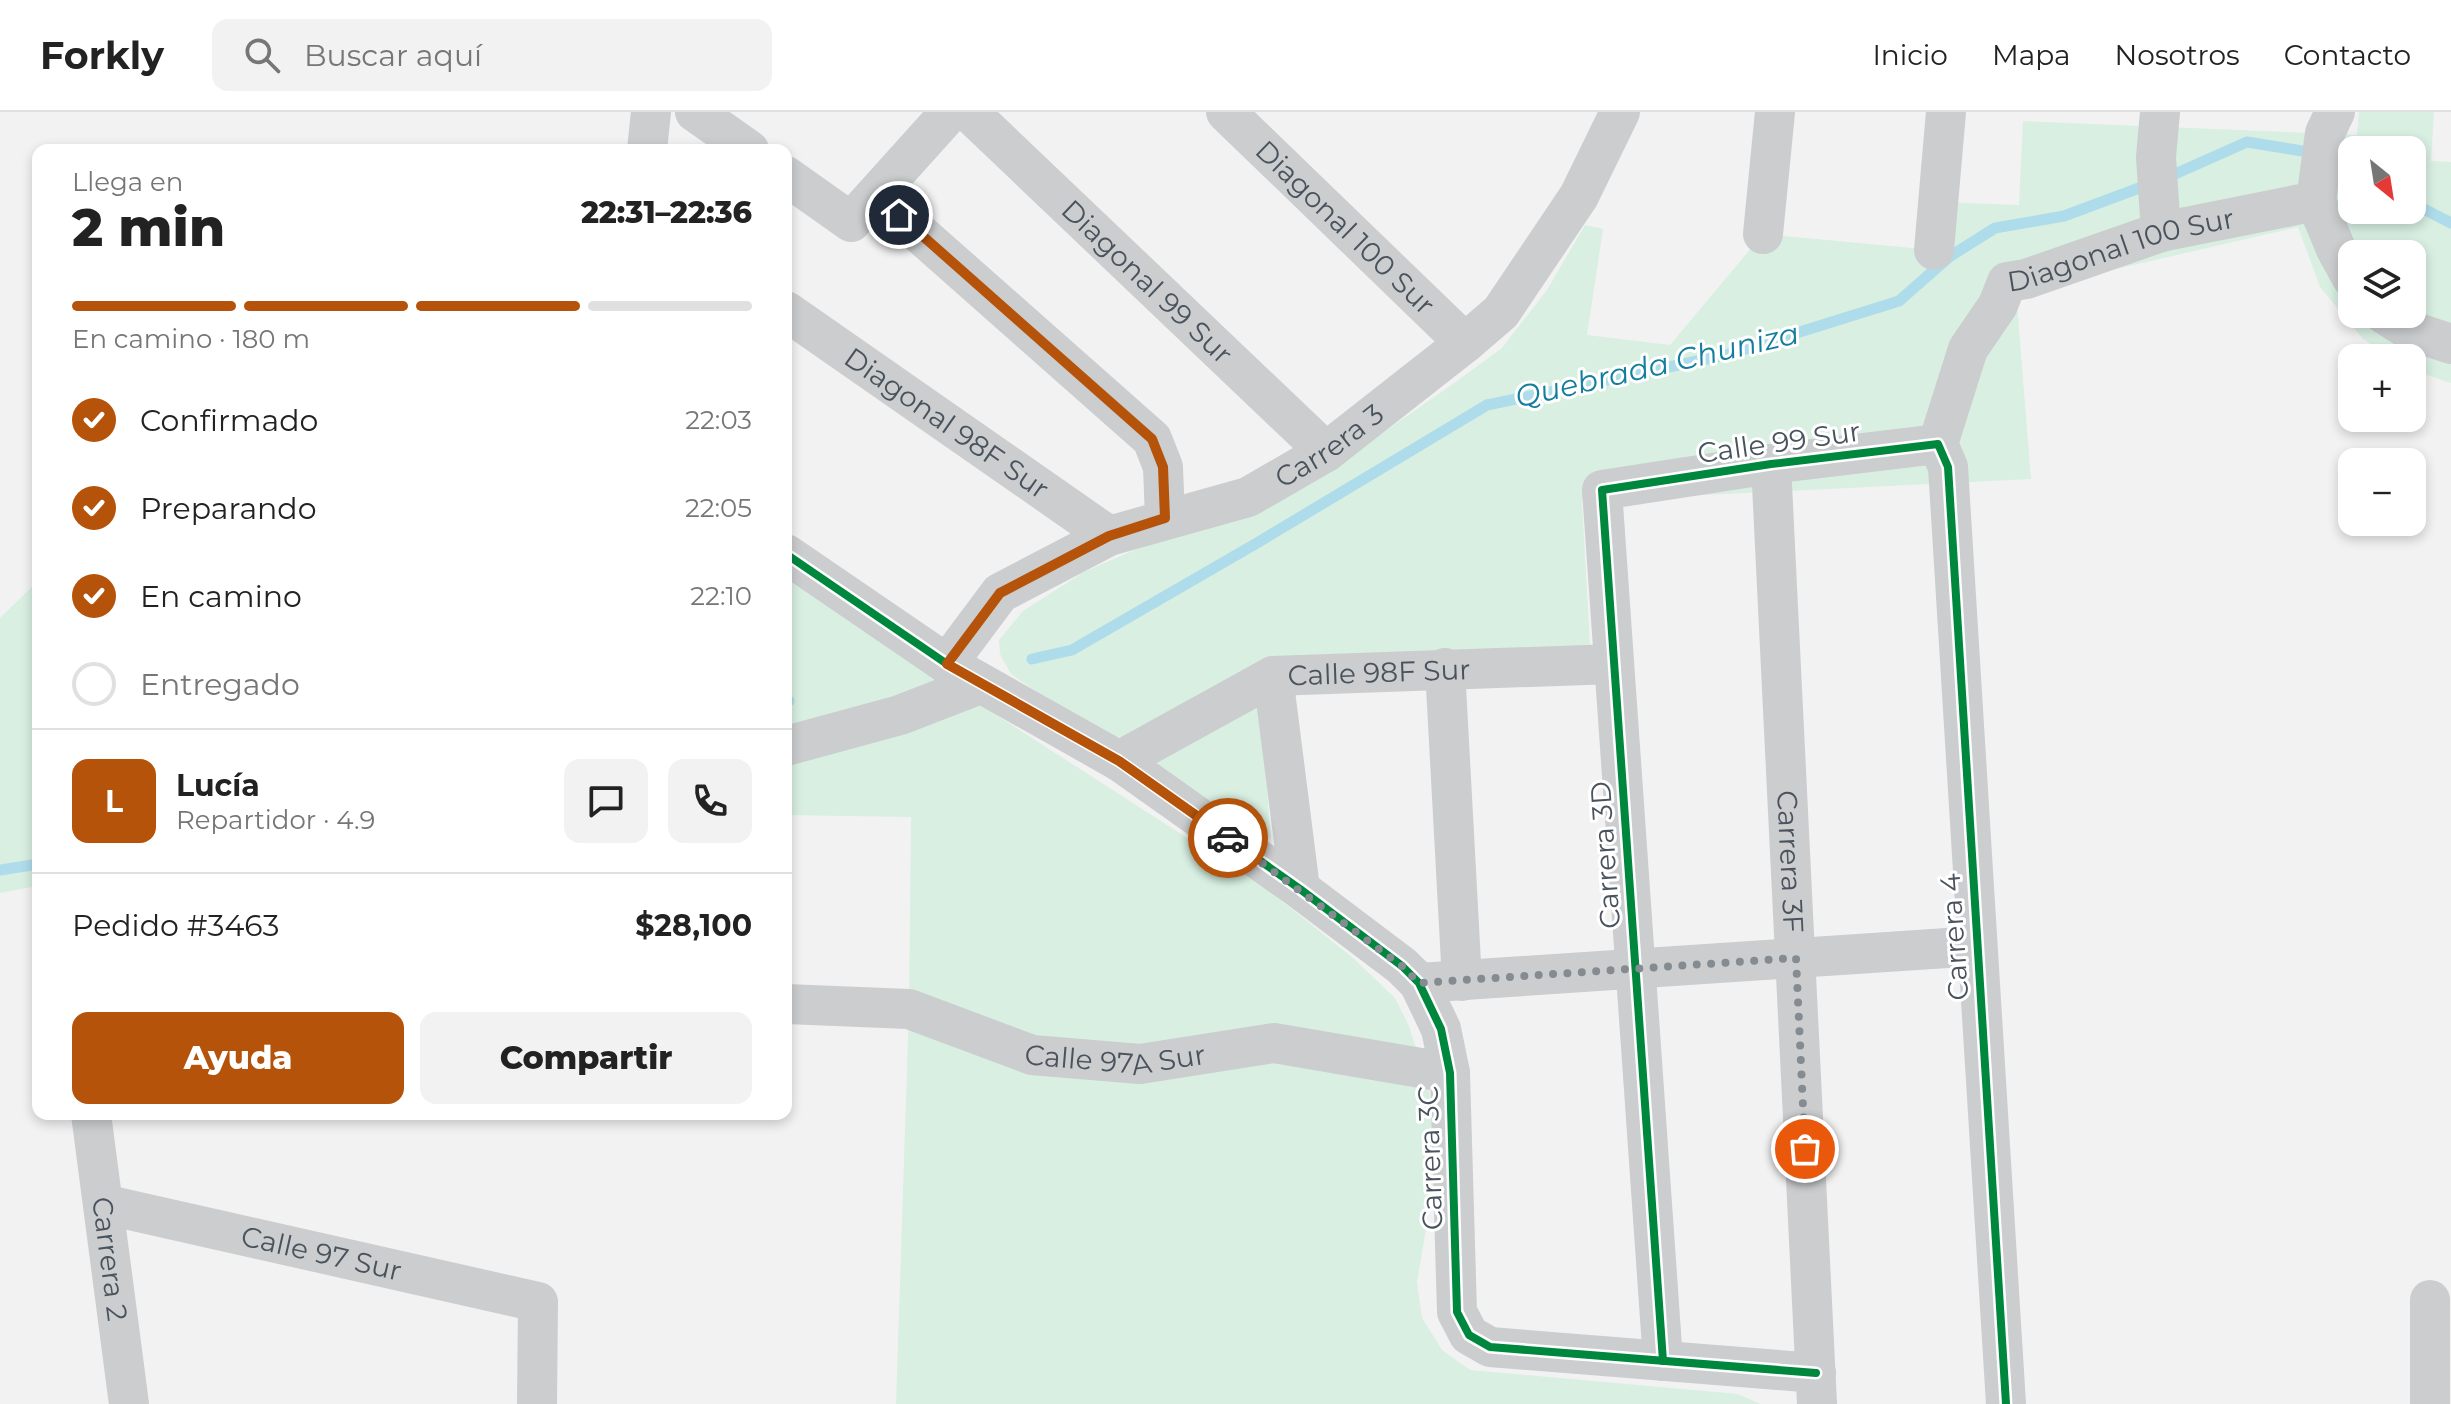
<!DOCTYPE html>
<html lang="es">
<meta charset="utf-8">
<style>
body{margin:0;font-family:Montserrat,sans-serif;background:#f2f2f2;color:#222;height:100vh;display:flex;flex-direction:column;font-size:30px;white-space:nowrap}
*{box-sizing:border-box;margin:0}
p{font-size:26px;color:#767676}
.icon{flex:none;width:44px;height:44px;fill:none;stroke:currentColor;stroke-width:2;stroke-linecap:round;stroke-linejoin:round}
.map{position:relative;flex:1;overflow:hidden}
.side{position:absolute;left:32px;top:32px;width:760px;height:976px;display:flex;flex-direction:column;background:#fff;border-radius:16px;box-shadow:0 4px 12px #0003}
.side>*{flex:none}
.needle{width:52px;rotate:150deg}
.fabs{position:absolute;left:2338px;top:24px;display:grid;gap:16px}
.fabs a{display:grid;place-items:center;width:88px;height:88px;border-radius:16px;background:#fff;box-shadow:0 4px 12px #0003;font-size:40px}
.pin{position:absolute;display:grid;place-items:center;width:68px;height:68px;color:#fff;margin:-34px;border:4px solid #fff;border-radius:50%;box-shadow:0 2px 8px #0007}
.courier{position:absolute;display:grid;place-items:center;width:80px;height:80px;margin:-40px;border:6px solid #b45309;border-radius:50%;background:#fff;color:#222;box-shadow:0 2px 10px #0007}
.overview em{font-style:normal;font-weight:800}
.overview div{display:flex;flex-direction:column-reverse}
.overview{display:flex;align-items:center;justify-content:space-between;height:136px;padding:0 40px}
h1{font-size:52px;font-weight:800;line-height:60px}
.bar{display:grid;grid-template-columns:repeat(4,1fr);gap:12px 8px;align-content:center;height:96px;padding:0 40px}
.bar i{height:10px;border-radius:6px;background:#e0e0e0}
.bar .active{background:#b45309}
.bar p{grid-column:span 4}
.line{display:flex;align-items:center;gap:20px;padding:0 40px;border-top:2px solid #e0e0e0}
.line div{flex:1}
.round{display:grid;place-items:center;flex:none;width:84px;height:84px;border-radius:16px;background:#f2f2f2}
ol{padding:0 40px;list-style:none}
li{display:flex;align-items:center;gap:24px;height:88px}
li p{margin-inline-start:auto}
li .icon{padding:8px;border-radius:50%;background:#b45309;color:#fff;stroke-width:4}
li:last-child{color:#767676}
li i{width:44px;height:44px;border:4px solid #e0e0e0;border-radius:50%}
.button{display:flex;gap:16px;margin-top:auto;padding:16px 40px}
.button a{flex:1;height:92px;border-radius:16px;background:#b45309;color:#fff;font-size:32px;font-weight:800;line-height:92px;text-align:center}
.button a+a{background:#f2f2f2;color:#222}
header{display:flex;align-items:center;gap:48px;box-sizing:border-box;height:112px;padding:0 40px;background:#fff;border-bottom:2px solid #e0e0e0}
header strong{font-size:38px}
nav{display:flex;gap:44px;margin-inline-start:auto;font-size:28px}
.search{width:560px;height:72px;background:#f2f2f2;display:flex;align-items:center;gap:20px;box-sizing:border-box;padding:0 28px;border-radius:16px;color:#767676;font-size:30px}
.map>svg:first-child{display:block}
</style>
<header>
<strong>Forkly</strong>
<div class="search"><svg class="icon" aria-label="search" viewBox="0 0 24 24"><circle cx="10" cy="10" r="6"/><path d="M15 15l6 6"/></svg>Buscar aquí</div>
<nav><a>Inicio</a><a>Mapa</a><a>Nosotros</a><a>Contacto</a></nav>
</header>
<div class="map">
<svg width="2451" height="1292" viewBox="0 0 2451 1292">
<rect width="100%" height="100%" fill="#f2f2f2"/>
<!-- green -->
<g fill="#d8efe2" fill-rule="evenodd">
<path d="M2359,0h75l-3,49 20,1v221l-39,-13v-12h-19l-30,-19 -43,-52 -22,-60 -282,65 15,187 -449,22 8,145 -333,22 14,171 -210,-130 -50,-35 -11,-20 -1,-14 24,-29 61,-39 264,-115 102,-71 52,-38 45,-58 38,-65 18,4 -16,106 83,10 93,-111 171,16 4,-48 81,3 4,-84 334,14zM2352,38h60v60h-60zM2352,142h60v60h-60z"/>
<path d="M786,459l117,84 365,235 85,68 42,40 14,28 19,61 10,54 -6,52 -15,89 5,36 20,32 28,20 267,24 24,10h-865l13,-395 2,-192 -125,-2z"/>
<path d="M38,469v305l-38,7v-275z"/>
</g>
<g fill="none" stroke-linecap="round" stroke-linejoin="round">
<!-- stream -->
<g stroke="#afdceb" stroke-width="11">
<path d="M2166,66l81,-36 105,17"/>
<path d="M2412,91l39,20"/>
<path d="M1032,547l40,-9 185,-107 230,-138 239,-50 173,-54 50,-44 46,-29 69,-12 86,-32"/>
<path d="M786,589h3"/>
<path d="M0,758l38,-6"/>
</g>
<!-- minor -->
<g stroke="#cbcdcf" stroke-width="40">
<path d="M695,0l54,38"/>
<path id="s1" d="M969,0l357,340"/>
<path id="s2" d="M1226,0l239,231"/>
<path d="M2160,0l-4,45 5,75"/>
<path d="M2335,0l-10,21 -9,68 20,48 16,29"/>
<path d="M647,38l4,-38"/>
<path d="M786,64l65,46 99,-110"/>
<path d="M876,83l276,244 11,28 2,51"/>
<path d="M1763,122l12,-122"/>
<path d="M1934,138l12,-138"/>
<path id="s3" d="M786,199l323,225"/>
<path d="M2384,202l25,16 42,14"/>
<path id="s4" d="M1938,332l30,-95 30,-44 9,-23 19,-3 135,-47 155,-31"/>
<path id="s5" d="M1771,352l46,940"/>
<path d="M786,442l161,110 172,97 181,128 102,77 17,17 22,46 9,44 7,239 12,23 21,12 326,26"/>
<path id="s6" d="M947,552l53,-71 109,-57 139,-39 78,-45 139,-109 36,-31 78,-116 41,-84"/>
<path d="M1445,556l17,313"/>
<path d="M1273,564l27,213"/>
<path d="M786,634l114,-31 80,-31"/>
<path id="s7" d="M1119,649l154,-85 341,-12"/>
<path d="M1419,871l558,-37"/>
<path id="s8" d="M786,892l123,5 123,46 108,9 134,-21 176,30"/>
<path id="s9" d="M91,1002l38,290"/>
<path id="s10" d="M103,1092l435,98 -1,102"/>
<path d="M2430,1188v104"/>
<path d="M1663,1249l-61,-871 169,-26 167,-20 10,23 58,937"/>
</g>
<!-- cycleway casing -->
<g stroke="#fff" stroke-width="13">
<g id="cycleway">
<path d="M786,442l161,110 172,97 181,128 102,77 17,17 22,46 9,44 7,239 12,23 21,12 326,26"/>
<path d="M1663,1249l-61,-871 169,-26 167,-20 10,23 58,937"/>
</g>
</g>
<!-- cycleway -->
<use href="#cycleway" stroke="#00873e" stroke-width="8"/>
</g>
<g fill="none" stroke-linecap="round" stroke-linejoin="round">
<!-- done -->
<path stroke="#848b91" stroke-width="8" stroke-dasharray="0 14.4" d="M1228,726l174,128 17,17 377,-25 9,191"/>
<!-- route -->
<path stroke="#b45309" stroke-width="10" d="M899,103l253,224 11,28 2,51 -56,18 -109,57 -53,71 172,97 109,77"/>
</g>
<g text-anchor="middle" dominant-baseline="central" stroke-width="6" stroke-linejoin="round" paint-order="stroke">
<!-- street labels -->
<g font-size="28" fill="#49535d" stroke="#fff">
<text stroke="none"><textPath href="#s2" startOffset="166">Diagonal 100 Sur</textPath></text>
<text stroke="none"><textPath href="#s4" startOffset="296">Diagonal 100 Sur</textPath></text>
<text stroke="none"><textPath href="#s1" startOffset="246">Diagonal 99 Sur</textPath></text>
<text stroke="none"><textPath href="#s3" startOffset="196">Diagonal 98F Sur</textPath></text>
<text transform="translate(1779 330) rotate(-8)">Calle 99 Sur</text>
<text stroke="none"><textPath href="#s6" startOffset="452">Carrera 3</textPath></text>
<text stroke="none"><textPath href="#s7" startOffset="282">Calle 98F Sur</textPath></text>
<text transform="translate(1605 743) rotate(-94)">Carrera 3D</text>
<text stroke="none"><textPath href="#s5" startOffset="398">Carrera 3F</textPath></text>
<text transform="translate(1954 825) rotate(-94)">Carrera 4</text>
<text stroke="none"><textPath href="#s8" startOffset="338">Calle 97A Sur</textPath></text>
<text transform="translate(1430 1046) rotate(-92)">Carrera 3C</text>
<text stroke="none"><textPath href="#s10" startOffset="224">Calle 97 Sur</textPath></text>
<text stroke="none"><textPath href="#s9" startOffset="146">Carrera 2</textPath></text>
</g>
<!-- water labels -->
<g font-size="30" font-style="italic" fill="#147d9e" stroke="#fff">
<text transform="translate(1657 253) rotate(-13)">Quebrada Chuniza</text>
</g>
</g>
</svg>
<div class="fabs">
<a><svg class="needle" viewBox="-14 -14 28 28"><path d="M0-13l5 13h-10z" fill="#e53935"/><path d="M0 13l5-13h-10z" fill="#767676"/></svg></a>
<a><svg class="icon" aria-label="layers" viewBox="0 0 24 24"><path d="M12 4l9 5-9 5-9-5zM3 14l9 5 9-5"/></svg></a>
<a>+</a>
<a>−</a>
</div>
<div class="pin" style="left:1805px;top:1037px;background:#ea580c"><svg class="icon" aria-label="bag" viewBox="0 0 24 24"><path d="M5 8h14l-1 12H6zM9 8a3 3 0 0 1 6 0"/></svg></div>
<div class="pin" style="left:899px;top:103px;background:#1f2937"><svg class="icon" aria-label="home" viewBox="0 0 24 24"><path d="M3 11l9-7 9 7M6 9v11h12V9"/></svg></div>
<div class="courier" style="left:1228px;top:726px"><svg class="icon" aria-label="car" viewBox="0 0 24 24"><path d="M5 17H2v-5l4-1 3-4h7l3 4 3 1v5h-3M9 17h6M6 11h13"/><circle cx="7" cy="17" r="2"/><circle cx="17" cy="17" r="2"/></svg></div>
<section class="side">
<div class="overview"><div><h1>2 min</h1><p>Llega en</p></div><em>22:31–22:36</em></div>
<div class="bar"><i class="active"></i><i class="active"></i><i class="active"></i><i></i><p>En camino · 180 m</p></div>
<ol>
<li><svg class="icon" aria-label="check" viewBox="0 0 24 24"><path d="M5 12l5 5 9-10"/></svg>Confirmado<p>22:03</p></li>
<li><svg class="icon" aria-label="check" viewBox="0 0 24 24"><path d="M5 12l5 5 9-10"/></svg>Preparando<p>22:05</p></li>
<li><svg class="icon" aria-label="check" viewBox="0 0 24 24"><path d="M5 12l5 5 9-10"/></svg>En camino<p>22:10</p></li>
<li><i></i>Entregado</li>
</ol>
<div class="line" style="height:144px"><b class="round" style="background:#b45309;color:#fff">L</b><div><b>Lucía</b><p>Repartidor · 4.9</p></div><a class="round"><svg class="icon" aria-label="chat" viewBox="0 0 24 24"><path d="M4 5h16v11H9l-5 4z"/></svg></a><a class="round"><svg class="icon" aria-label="phone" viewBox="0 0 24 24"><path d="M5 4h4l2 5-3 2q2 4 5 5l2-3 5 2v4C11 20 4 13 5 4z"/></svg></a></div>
<div class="line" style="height:104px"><div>Pedido #3463</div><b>$28,100</b></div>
<div class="button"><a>Ayuda</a><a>Compartir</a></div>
</section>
</div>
